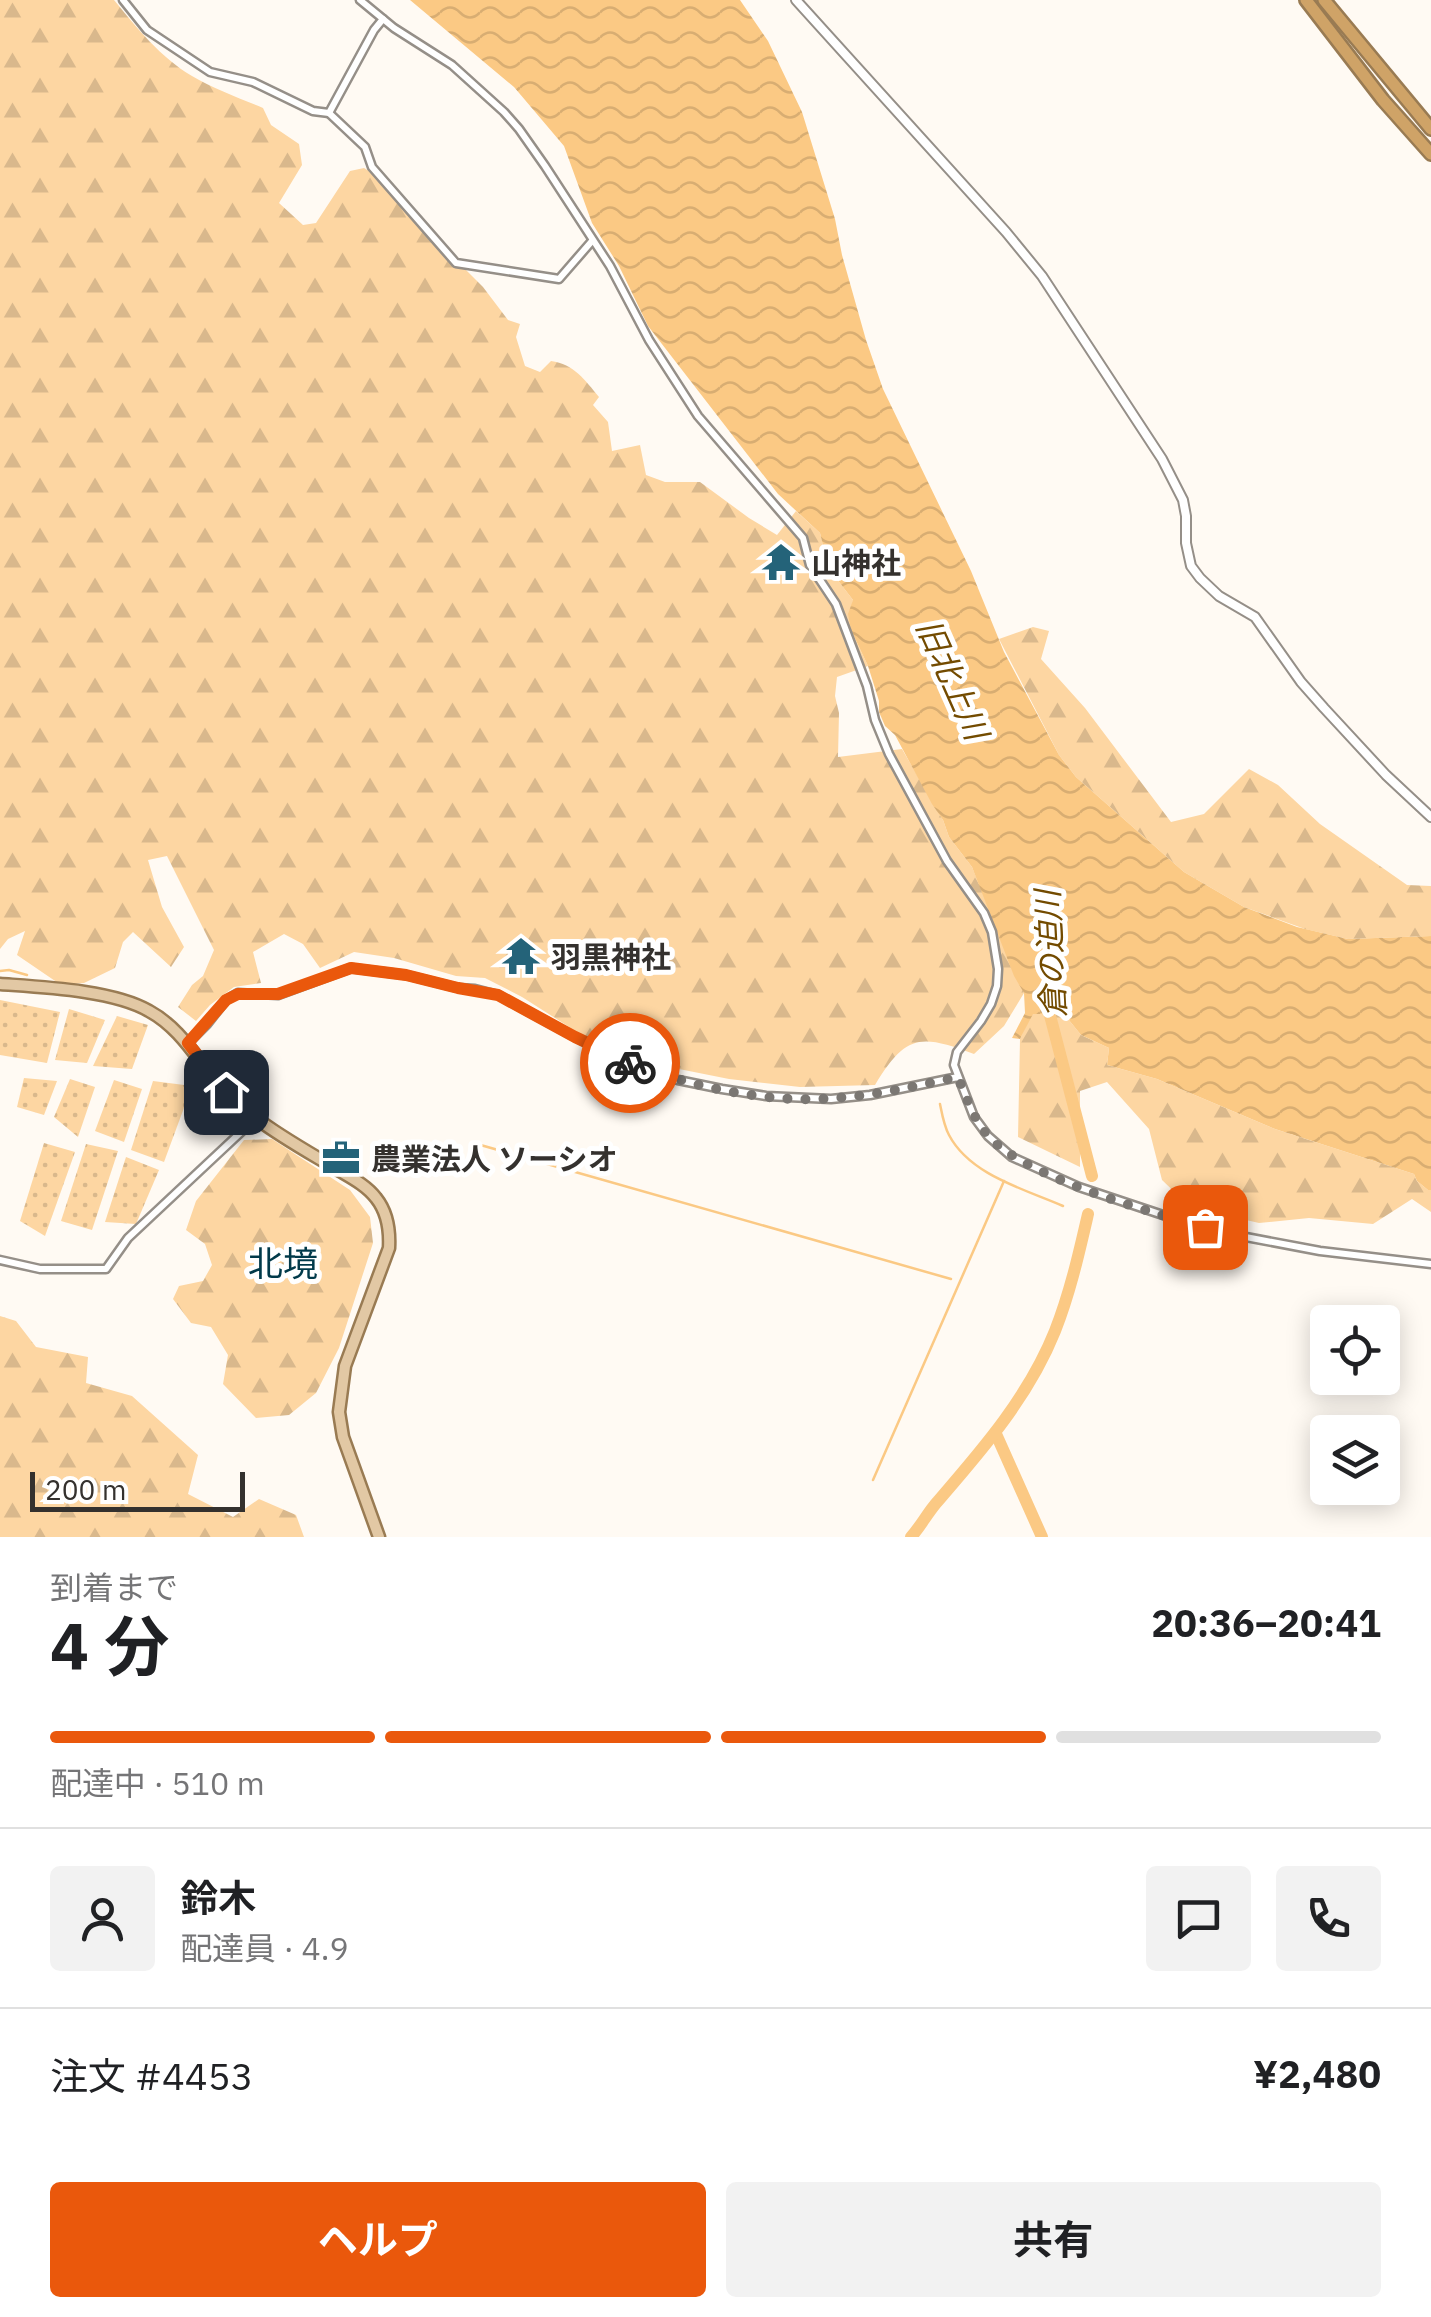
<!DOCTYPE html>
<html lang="ja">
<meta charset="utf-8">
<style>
body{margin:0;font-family:"IBM Plex Sans","Noto Sans JP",sans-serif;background:#f2f2f2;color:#202124;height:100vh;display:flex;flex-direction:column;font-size:38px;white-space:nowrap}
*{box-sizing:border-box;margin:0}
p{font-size:32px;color:#757577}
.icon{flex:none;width:55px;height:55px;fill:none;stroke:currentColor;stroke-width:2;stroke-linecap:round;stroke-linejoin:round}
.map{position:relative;height:1537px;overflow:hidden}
.sheet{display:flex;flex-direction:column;background:#fff;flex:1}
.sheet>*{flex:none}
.controls{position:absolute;left:1310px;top:1305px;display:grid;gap:20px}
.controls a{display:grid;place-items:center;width:90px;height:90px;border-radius:10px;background:#fff;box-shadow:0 5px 25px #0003;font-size:50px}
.scale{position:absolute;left:30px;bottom:25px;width:215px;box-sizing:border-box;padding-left:10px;border:5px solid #34312e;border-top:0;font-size:28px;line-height:35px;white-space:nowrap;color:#34312e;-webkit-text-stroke:8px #fff;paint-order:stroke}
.pin{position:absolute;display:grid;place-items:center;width:85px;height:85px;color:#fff;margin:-42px;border-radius:20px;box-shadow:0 5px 15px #0006}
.courier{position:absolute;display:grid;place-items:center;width:100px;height:100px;margin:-50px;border:8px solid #ea580c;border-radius:50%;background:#fff;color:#222;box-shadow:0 2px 12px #0007}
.summary em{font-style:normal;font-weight:700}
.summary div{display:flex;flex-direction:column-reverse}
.summary{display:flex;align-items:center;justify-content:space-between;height:170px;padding:0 50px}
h1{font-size:65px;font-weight:700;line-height:75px}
.bar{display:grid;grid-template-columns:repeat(4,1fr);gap:15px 10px;align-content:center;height:120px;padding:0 50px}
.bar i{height:12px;border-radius:8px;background:#e0e0e0}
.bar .active{background:#ea580c}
.bar p{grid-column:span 4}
.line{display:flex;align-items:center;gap:25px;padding:0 50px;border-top:2px solid #e0e0e0}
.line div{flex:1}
.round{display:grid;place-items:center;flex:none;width:105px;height:105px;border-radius:10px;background:#f2f2f2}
.primary-button{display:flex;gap:20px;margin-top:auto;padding:20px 50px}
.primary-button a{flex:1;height:115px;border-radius:10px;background:#ea580c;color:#fff;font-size:40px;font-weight:700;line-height:115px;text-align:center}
.primary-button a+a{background:#f2f2f2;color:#202124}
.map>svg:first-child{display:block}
</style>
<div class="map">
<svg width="1431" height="1537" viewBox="0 0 1431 1537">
<defs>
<pattern id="grass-dots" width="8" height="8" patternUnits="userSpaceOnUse" patternTransform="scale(2.5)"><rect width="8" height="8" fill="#fdd6a2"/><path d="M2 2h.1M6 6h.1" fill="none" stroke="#d9b88c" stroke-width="1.8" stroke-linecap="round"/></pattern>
<pattern id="forest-firs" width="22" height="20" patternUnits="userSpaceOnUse" patternTransform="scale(2.5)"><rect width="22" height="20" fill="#fdd6a2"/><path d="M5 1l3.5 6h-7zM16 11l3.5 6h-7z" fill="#d9b88c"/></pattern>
<pattern id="water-waves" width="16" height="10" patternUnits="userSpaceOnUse" patternTransform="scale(2.5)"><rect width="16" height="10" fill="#fbc984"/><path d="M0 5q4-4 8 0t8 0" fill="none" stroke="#d8ad72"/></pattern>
</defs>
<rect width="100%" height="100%" fill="#fffaf3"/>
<!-- grass -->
<g fill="url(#grass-dots)">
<path d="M0,1000l60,12 -13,51 -47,-8z"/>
<path d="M69,1009l36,11 -18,43 -32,-3z"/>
<path d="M117,1016l31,9 -16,44 -39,-3z"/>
<path d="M24,1078l33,3 -13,34 -27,-8z"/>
<path d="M70,1079l25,8 -17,50 -24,-20z"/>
<path d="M114,1080l28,9 -18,53 -29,-11z"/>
<path d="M153,1081l39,5 -28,76 -33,-12z"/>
<path d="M44,1143l31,9 -30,84 -25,-15z"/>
<path d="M86,1144l32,7 -26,79 -31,-9z"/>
<path d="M126,1157l33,13 -23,54 -31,-2z"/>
</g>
<!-- forest -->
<g fill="url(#forest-firs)">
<path d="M0,0h114c22,27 47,58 78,76 22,13 47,22 71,32l8,17 28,19 3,21 -23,38 24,22 13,-2 34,-52 14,-3 25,15 20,33 40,42 14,9 20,20 25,33 12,4 -4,13 9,29 15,6 11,-11c23,3 34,19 48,36l-6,8 15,17 4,29 28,-6 6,30 19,7h35l49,36 28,17 19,-24 24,22 5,20 13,8 -2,17 17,22 -2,30 17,36 -31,11 -2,19 4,17 -1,44 64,-8 41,71 6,17 23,30 52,126 -20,33 -30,28c-54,-20 -68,-20 -99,31l-75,2 -71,-8 -80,-16 -72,-31 -55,-35 -37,-19 -29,-2 -62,-18 -40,-6 -34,16 -17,-24 -19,-10 -31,18 8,31 -27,4 -24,18 -14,16 -18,-14 14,-22 11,-9 11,-26 -47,-94 -19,4 14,47 22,40 -13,20 -38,-35 -10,10 -8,26 -31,15 -23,2 -44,-30 8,-24 -17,8 -8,10z"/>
<path d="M1033,627l16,4 -8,28 44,49 86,114 33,-8 45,-45 29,16 42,39 87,61 24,1v50l-83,3 -43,-10 -61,-22 -60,-35 -108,-95 -17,-22 -60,-116z"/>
<path d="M1041,995l19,14 21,26 28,13 -2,17 50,14 118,50 139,45 3,7 11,9h3v22l-19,-13 -39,25 -64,-6 -50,5 -69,-16 -28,-27 -13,-51 -42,-47 -27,9v76l-62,-30 2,-98z"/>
<path d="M272,1139l78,51 20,27 3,26 -34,105 -23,45 -27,22 -33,3 -33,-34 5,-29 -17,-28 -20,-4 -18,-24 6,-13 24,-5 9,-16 -7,-21 -19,-14 10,-29 48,-61z"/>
<path d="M0,1316l16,5 20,26 52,10 -2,26 46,13 66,59 -10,39 45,23 26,-18 37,16 8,22h-304z"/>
</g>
<!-- water -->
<path fill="url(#water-waves)" d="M410,0h330l28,41 34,71 33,107 7,36 24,85 17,49 88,182 33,81 55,103 17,22 108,95 60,35 53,20 51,12 83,-3v254h-3l-11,-9 -3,-7 -139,-45 -118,-50 -50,-14 2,-17 -28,-13 -21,-26 -18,-13v18h-9l-13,25 -8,-1 13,-25 -1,-20 -10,-17 -42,-109 -23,-30 -6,-17 -11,-16 -37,-69 -10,-9 -6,-14v-11l-11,-35 -17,-36 -3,-16 5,-14 -17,-22 2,-17 -13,-7 -5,-21 -42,-39 -130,-168 -29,-60 -27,-43 -28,-77 -50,-59z"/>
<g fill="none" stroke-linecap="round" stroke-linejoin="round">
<!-- stream -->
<g stroke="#fbc984" stroke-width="2.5">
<path d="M0,971l9,-1 18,5"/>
<path d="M940,1104c2,10 4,22 9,31 21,40 75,54 114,71"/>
<path d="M477,1144l474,135"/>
<path d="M873,1480l131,-299"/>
</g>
<!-- river -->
<g stroke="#fbc984" stroke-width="12">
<path d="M1046,984l1,20 45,172"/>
<path d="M996,1434l46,103"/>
<path d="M911,1537c10,-11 17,-25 27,-36 45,-52 91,-105 117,-170 15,-38 24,-78 33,-117"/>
</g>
<!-- minor casing -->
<g stroke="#958f88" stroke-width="11">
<g id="minor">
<path d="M123,0l24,30 63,42 43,10 60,29 16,2 45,-83 9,-11"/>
<path d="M360,0l34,28 58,37 52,47 15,17 26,37 65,100 39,74 49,76 105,122 7,27 26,39 31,82 8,34 14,34 58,107 37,52 8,19 6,37 -1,17 -6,18 -10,17 -24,31 -3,13 20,52 14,19 24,21 67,30 102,34 49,13 90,17 111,13"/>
<path d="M329,113l36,34 7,20 84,96 103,16 33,-38"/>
<path d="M188,1043l19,-19 19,-24 12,-7 40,2 73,-27 55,7 52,13 17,1 23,6 77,42 55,26 48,17 44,9 44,7 65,3 39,-4 88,-18"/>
<path d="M0,1260l40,9h66l22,-31 127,-119"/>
</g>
</g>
<!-- tertiary casing -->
<g stroke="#958f88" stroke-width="12">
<path id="tertiary" d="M796,0l210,232 36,44 120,183 21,41 3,16v27l5,23 9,12 19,18 36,21 46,65 23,26 62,67 45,42"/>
</g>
<!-- primary casing -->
<g stroke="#997b53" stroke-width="15">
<path id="primary" d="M0,984c41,3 113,6 149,27 35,19 51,55 78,82 9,9 19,17 29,25 26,20 56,36 84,53 12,7 27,15 36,27 12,15 14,32 13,50l-44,118 -6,46 4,25 36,100"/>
</g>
<!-- motorway casing -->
<g stroke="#997b53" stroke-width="16">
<g id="motorway">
<path d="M1306,0l77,100 48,54"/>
<path d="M1324,0l107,129"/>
</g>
</g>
<!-- minor -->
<use href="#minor" stroke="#fff" stroke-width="6"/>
<!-- tertiary -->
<use href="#tertiary" stroke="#fff" stroke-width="8"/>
<!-- primary -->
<use href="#primary" stroke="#e2c8a4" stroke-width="10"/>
<!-- motorway -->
<use href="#motorway" stroke="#cfa367" stroke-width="11"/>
</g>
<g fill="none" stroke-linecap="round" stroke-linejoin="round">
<!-- done -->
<path stroke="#7b7773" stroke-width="10" stroke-dasharray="0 18" d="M630,1063c62,24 139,41 206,35 41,-3 81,-12 122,-21 9,22 16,44 32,61 37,39 161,75 215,89"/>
<!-- route -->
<path stroke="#ea580c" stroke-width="12" d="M226,1092l-38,-49 38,-43 12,-6h40l73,-26 55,7 52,13 40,7 77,42 55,26"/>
</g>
<!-- icons -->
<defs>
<g id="temple-bare" transform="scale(3)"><path d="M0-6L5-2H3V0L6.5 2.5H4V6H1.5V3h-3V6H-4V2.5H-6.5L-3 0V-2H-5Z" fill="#246379" stroke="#fff" stroke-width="2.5" paint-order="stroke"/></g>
<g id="office-bare" transform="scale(3)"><path d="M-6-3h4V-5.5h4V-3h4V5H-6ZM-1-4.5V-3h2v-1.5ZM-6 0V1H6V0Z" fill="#246379" stroke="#fff" stroke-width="2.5" paint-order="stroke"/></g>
</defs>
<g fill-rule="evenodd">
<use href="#temple-bare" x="781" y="562"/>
<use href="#temple-bare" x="521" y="956"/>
<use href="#office-bare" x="341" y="1158"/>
</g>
<g text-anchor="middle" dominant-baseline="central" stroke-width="10" stroke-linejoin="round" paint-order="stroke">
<!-- poi labels -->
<g font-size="30" font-weight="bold" fill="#34312e" stroke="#fff" text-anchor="start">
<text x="811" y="562">山神社</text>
<text x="551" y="956">羽黒神社</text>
<text x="371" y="1158">農業法人 ソーシオ</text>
</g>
<!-- water labels -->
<g font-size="32" font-style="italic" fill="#734b00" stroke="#fff">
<text transform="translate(953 679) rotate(66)">旧北上川</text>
<text transform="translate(1050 954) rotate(-93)">倉の迫川</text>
</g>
<!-- quarter labels -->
<g font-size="35" fill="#013a4a" stroke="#fff">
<text x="283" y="1263">北境</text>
</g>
</g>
</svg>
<div class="controls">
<a><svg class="icon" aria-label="locate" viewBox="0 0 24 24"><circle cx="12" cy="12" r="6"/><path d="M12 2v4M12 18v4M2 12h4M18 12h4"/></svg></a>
<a><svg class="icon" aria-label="layers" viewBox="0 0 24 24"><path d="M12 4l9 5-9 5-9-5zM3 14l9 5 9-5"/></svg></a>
</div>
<div class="scale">200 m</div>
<div class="pin" style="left:1205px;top:1227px;background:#ea580c"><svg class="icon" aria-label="bag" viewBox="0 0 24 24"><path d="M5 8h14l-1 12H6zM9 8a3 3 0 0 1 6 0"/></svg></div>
<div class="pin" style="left:226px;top:1092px;background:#1f2937"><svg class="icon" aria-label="home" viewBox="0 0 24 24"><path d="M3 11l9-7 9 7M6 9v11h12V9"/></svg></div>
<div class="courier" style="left:630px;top:1063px"><svg class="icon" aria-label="bike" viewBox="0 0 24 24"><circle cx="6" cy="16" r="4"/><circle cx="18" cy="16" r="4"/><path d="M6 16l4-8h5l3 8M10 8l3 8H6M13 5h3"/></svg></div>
</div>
<section class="sheet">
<div class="summary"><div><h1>4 分</h1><p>到着まで</p></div><em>20:36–20:41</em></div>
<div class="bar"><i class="active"></i><i class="active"></i><i class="active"></i><i></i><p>配達中 · 510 m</p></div>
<div class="line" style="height:180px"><a class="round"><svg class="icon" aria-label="person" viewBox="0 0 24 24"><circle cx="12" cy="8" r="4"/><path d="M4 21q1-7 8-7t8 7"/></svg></a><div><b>鈴木</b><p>配達員 · 4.9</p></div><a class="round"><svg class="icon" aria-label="chat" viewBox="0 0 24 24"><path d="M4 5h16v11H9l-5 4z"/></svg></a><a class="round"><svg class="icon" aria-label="phone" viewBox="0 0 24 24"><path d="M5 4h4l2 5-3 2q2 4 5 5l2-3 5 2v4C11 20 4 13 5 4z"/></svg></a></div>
<div class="line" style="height:130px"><div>注文 #4453</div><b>¥2,480</b></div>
<div class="primary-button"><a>ヘルプ</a><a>共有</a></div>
</section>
